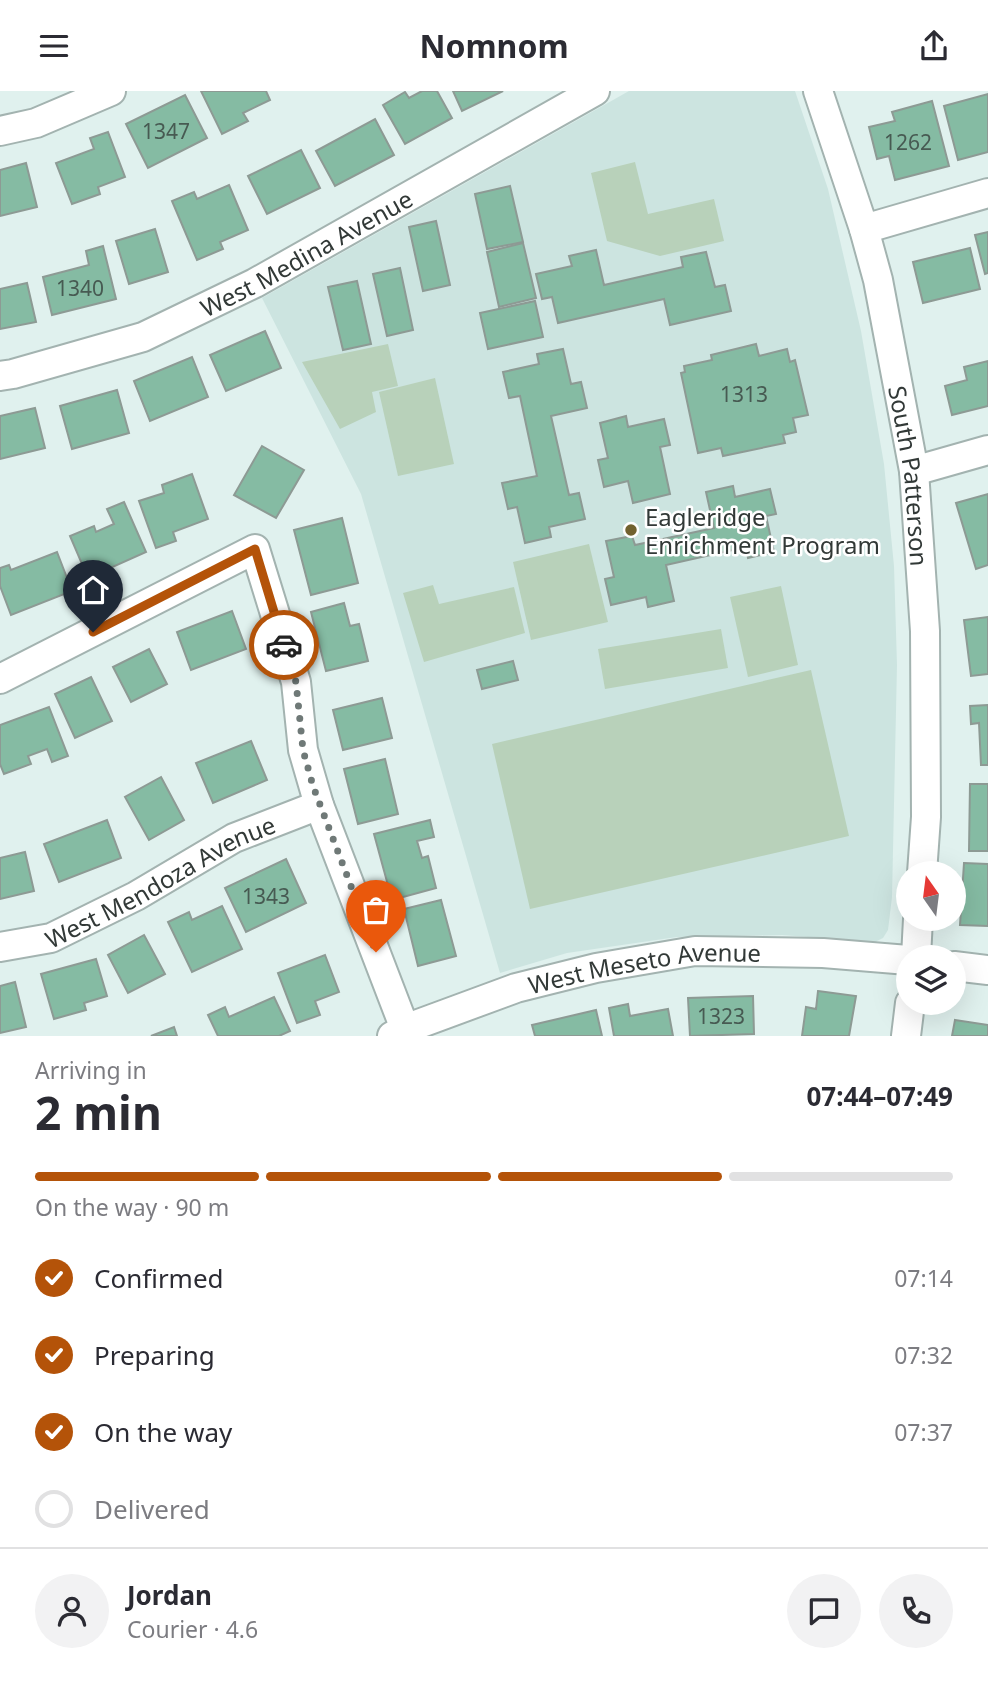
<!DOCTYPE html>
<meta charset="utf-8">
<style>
body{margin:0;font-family:"Noto Sans",sans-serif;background:#f2f2f3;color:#2b2b33;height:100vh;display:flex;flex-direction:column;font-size:26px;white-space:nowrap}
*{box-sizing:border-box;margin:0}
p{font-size:23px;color:#7c7c81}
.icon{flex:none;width:38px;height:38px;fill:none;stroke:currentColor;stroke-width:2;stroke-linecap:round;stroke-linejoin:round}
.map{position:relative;height:945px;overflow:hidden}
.drawer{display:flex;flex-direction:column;background:#fff;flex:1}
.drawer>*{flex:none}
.needle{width:46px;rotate:346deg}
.tools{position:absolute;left:896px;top:770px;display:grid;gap:14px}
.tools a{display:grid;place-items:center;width:70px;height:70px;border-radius:50%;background:#fff;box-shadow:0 7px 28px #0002;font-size:35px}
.pin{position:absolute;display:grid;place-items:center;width:60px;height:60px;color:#fff;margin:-72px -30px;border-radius:50% 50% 50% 0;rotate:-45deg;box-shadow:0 0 7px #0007}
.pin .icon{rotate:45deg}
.courier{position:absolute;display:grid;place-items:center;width:70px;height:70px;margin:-35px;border:5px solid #b45309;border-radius:50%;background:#fff;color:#222;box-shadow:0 2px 9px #0007}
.summary em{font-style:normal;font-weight:700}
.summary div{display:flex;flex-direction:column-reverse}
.summary{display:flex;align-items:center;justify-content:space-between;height:119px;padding:0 35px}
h1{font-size:46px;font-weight:700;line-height:52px}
.bar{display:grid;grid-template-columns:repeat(4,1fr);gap:10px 7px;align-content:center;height:84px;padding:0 35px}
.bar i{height:9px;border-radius:5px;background:#e1e1e2}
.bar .current{background:#b45309}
.bar p{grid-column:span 4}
.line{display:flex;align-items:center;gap:18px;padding:0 35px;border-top:2px solid #e1e1e2}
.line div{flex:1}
.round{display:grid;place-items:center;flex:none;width:74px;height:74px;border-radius:37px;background:#f2f2f3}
ol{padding:0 35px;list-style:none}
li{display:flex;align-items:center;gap:21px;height:77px}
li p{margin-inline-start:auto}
li .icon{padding:7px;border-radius:50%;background:#b45309;color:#fff;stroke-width:4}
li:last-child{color:#7c7c81}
li i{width:38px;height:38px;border:4px solid #e1e1e2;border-radius:50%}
header{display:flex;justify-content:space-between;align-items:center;height:91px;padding:0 35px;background:#fff;font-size:32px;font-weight:700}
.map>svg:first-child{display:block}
</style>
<header><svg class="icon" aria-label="menu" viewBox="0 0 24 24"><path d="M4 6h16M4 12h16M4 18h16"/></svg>Nomnom<svg class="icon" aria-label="share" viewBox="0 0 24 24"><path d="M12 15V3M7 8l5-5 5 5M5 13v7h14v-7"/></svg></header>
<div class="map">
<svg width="988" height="945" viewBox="0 0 988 945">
<rect width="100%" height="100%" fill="#e0f1ee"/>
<!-- built -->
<path fill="#cce4e0" d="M629,0h166l33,98 33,142 23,133 10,102 3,99 -5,232 -4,33 -5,8 -8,4 -93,-7 -105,2 -110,16 -67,20 -139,-479 -99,-196z"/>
<!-- green -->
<g fill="#b8d1ba">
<path d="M635,71l13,52 66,-15 10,42 -64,15 -53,-15 -16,-68z"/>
<path d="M388,253l10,42 -26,6 4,20 -36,17 -38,-67z"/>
<path d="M435,287l19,86 -56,12 -19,-84z"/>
<path d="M589,453l19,78 -77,18 -18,-78z"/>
<path d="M433,494l6,19 75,-17 11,46 -101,29 -21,-69z"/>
<path d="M781,495l17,79 -50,12 -18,-80z"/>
<path d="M721,538l7,39 -123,21 -7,-40z"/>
<path d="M811,579l38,166 -319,73 -38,-165z"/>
</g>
<!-- building -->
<g fill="#85bba3" stroke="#8d9a94" stroke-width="2">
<path d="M201,0h65l4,9 -27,13 5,8 -26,13z"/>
<path d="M422,0h15l15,27 -47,26 -22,-39 22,-13 4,6z"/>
<path d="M453,0h50l-41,20z"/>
<path d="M988,3v58l-30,8 -14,-54z"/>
<path d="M185,4l22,43 -59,30 -22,-44z"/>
<path d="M932,10l17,65 -54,14 -6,-24 -12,3 -8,-32 26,-6 -3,-9z"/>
<path d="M375,28l19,36 -59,31 -19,-35z"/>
<path d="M108,41l17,45 -27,10 2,7 -28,10 -16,-41 38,-14 -4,-11z"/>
<path d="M301,59l19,38 -53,26 -19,-38z"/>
<path d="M26,72l11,44 -37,9v-46z"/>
<path d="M229,94l19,45 -28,12 3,7 -26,11 -25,-59 22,-9 3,7z"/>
<path d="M510,95l13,56 -36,7 -12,-55z"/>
<path d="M436,130l14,64 -27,6 -14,-64z"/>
<path d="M155,138l13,43 -39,12 -13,-43z"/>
<path d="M988,141v41l-3,1 -10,-39z"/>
<path d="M523,152l13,55 -37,9 -12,-55z"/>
<path d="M103,155l13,53 -64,16 -9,-38 46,-12 -3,-14z"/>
<path d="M970,157l10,41 -57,14 -10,-41z"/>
<path d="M596,159l8,35 79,-18 -2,-10 25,-5 9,35 10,-2 6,26 -61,14 -6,-26 -106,24 -6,-26 -10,2 -6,-25 36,-8 -3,-10z"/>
<path d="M400,177l13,62 -26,6 -14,-62z"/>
<path d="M357,190l14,63 -28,6 -15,-63z"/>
<path d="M27,192l9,39 -36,7v-40z"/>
<path d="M535,210l8,36 -55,12 -8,-36z"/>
<path d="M265,240l16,37 -55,23 -16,-36z"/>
<path d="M756,253l3,12 28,-7 3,13 5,-2 13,55 -15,3 3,14 -13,3 2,8 -62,13 -2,-8 -23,5 -17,-80 4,-1 -1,-6 28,-6 -1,-5z"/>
<path d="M563,258l8,35 10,-2 6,26 -36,8 18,79 10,-2 6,26 -36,8 2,10 -26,6 -8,-36 -9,2 -6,-26 35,-7 -17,-80 -11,2 -6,-26 36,-8 -2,-10z"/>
<path d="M192,266l16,40 -58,24 -16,-40z"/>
<path d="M988,270v45l-36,9 -7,-29 22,-6 -3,-13z"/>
<path d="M117,299l12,43 -57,16 -12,-43z"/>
<path d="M35,317l10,40 -45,11v-43z"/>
<path d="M626,325l2,11 36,-8 6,26 -10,2 10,47 -37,9 -5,-22 -24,6 -6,-27 10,-2 -8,-35z"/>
<path d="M262,355l42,24 -28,48 -42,-23z"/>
<path d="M192,383l16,45 -35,13 3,9 -20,7 -17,-47 25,-8 -2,-8z"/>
<path d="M733,395l2,11 35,-8 6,25 -10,2 8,36 -26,6 -2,-11 -80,18 8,36 -26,6 -2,-10 -35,8 -6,-26 9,-2 -8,-36 26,-5 3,9 79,-17 -8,-36z"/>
<path d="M988,403v71l-12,4 -20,-66z"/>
<path d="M124,411l22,50 -58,26 -18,-42 24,-10 2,6 18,-8 -7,-15z"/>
<path d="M342,427l16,65 -47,12 -17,-65z"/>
<path d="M57,461l15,39 -61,24 -11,-29v-18l9,-3 2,5z"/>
<path d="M344,512l6,23 9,-2 9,37 -42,10 -15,-59z"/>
<path d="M232,520l14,38 -55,21 -14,-38z"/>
<path d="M988,526v57l-17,2 -7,-56z"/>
<path d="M149,558l18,35 -36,18 -18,-35z"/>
<path d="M513,570l5,19 -36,9 -5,-19z"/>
<path d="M91,586l21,44 -37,17 -20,-44z"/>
<path d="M382,607l10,40 -49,12 -10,-40z"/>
<path d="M988,614v60h-7l-2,-42 -8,1 -1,-18z"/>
<path d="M49,616l19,49 -16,6 -5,-13 -19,7 3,8 -27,10 -4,-10v-39z"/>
<path d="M251,650l16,39 -54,23 -17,-40z"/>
<path d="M385,668l13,55 -40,10 -14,-55z"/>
<path d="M161,686l23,43 -35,20 -24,-43z"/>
<path d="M970,693h18v67h-19z"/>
<path d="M107,729l14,38 -62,24 -15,-38z"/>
<path d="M430,729l4,17 -17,4 5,17 6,-2 8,32 -44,12 -18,-66z"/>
<path d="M25,761l9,39 -34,8v-41z"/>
<path d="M286,768l20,44 -60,29 -21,-44z"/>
<path d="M964,772l24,1v62l-28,-1z"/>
<path d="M441,809l15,56 -38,10 -14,-57z"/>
<path d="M222,815l20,43 -50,23 -24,-50 21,-10 3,8z"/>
<path d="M144,844l21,39 -37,19 -20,-38z"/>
<path d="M325,864l14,37 -24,9 5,14 -23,8 -19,-50z"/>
<path d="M96,868l11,37 -23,7 2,7 -32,9 -13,-45z"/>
<path d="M15,891l11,45 -26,6v-47z"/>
<path d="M818,900l38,5 -7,40h-47l4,-29 10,2z"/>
<path d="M753,905l1,38 -64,2 -2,-38z"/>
<path d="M274,906l16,34 -11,5h-61l-10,-21 17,-8 4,10z"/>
<path d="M628,913l2,12 38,-7 5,27h-59l-5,-28z"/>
<path d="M596,919l6,26h-67l-3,-11z"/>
<path d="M955,929l33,5v11h-36z"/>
<path d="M174,936l3,9h-26z"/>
</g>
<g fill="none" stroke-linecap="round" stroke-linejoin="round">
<!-- minor casing -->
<g stroke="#a3b3b0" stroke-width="32">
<g id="minor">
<path id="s1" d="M818,0l46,138 14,51 36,191 11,160 1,186 -4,56"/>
<path d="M0,40l36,-8 75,-32"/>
<path d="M864,138l124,-36"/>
<path id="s2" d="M0,285l13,-2 130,-37 112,-54 340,-192"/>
<path d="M914,380l74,-21"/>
<path d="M0,588l255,-130 41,133 7,68 16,55 86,224"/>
<path id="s3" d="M0,856l51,-9 85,-42 98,-58 85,-33"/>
<path d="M916,866l2,-38"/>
<path d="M954,875l34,4"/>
<path id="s4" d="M392,945l13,-7 111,-41 80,-20 99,-17 128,2 85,7"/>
<path d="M906,945l4,-33"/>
</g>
</g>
<!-- minor -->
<use href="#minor" stroke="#fff" stroke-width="28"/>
</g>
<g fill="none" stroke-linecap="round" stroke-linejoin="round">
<!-- done -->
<path stroke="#6f7977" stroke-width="7" stroke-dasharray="0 12.6" d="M284,554l12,37 7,68 10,36 63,166"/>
<!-- route -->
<path stroke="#b45309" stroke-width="9" d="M93,541l162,-83 29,96"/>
</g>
<!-- markers -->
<circle fill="#71612f" stroke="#fff" stroke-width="2.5" cx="631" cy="439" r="7"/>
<g text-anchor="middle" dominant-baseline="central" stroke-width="5" stroke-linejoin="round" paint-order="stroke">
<!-- number labels -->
<g font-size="21" fill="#475a52">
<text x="166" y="40">1347</text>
<text x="908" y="51">1262</text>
<text x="80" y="197">1340</text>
<text x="744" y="303">1313</text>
<text x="266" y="805">1343</text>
<text x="721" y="925">1323</text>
</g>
<!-- street labels -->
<g font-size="24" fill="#323937" stroke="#fff">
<text stroke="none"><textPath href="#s2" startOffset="332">West Medina Avenue</textPath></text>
<text stroke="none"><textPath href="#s1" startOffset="397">South Patterson</textPath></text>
<text stroke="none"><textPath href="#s3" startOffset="175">West Mendoza Avenue</textPath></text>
<text stroke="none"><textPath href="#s4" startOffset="264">West Meseto Avenue</textPath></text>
</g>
<!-- poi labels -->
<g font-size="24" fill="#323937" stroke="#fff" text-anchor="start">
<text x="645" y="425">Eagleridge<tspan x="645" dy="28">Enrichment Program</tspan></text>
</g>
</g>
</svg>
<div class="tools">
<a><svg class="needle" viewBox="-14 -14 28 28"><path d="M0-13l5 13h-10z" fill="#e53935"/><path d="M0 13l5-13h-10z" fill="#7c7c81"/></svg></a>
<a><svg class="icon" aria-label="layers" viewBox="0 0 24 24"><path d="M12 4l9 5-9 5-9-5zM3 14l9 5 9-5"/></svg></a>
</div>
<div class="pin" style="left:376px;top:861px;background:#ea580c"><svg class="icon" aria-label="bag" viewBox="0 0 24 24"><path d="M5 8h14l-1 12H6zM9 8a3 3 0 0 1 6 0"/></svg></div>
<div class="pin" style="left:93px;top:541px;background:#1f2937"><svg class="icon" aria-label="home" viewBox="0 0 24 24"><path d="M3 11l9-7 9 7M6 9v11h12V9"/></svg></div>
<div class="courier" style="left:284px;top:554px"><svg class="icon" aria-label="car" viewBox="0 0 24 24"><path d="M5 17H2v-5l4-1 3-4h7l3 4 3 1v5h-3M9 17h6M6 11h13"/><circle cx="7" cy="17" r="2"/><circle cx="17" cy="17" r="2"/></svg></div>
</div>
<section class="drawer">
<div class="summary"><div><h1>2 min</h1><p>Arriving in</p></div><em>07:44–07:49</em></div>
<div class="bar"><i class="current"></i><i class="current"></i><i class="current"></i><i></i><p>On the way · 90 m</p></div>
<ol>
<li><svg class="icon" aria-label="check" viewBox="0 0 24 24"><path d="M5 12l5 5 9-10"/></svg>Confirmed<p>07:14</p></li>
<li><svg class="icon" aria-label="check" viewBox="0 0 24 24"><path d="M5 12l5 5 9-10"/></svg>Preparing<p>07:32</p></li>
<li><svg class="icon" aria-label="check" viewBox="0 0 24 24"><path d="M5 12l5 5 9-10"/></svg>On the way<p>07:37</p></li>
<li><i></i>Delivered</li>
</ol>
<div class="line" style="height:126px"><a class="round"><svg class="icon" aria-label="person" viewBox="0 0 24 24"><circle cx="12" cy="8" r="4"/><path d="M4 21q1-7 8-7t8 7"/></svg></a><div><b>Jordan</b><p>Courier · 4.6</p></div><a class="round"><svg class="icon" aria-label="chat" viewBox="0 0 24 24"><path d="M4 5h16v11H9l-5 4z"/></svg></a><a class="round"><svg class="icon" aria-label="phone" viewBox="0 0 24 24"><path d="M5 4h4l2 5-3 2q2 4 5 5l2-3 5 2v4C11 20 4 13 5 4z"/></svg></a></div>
</section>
